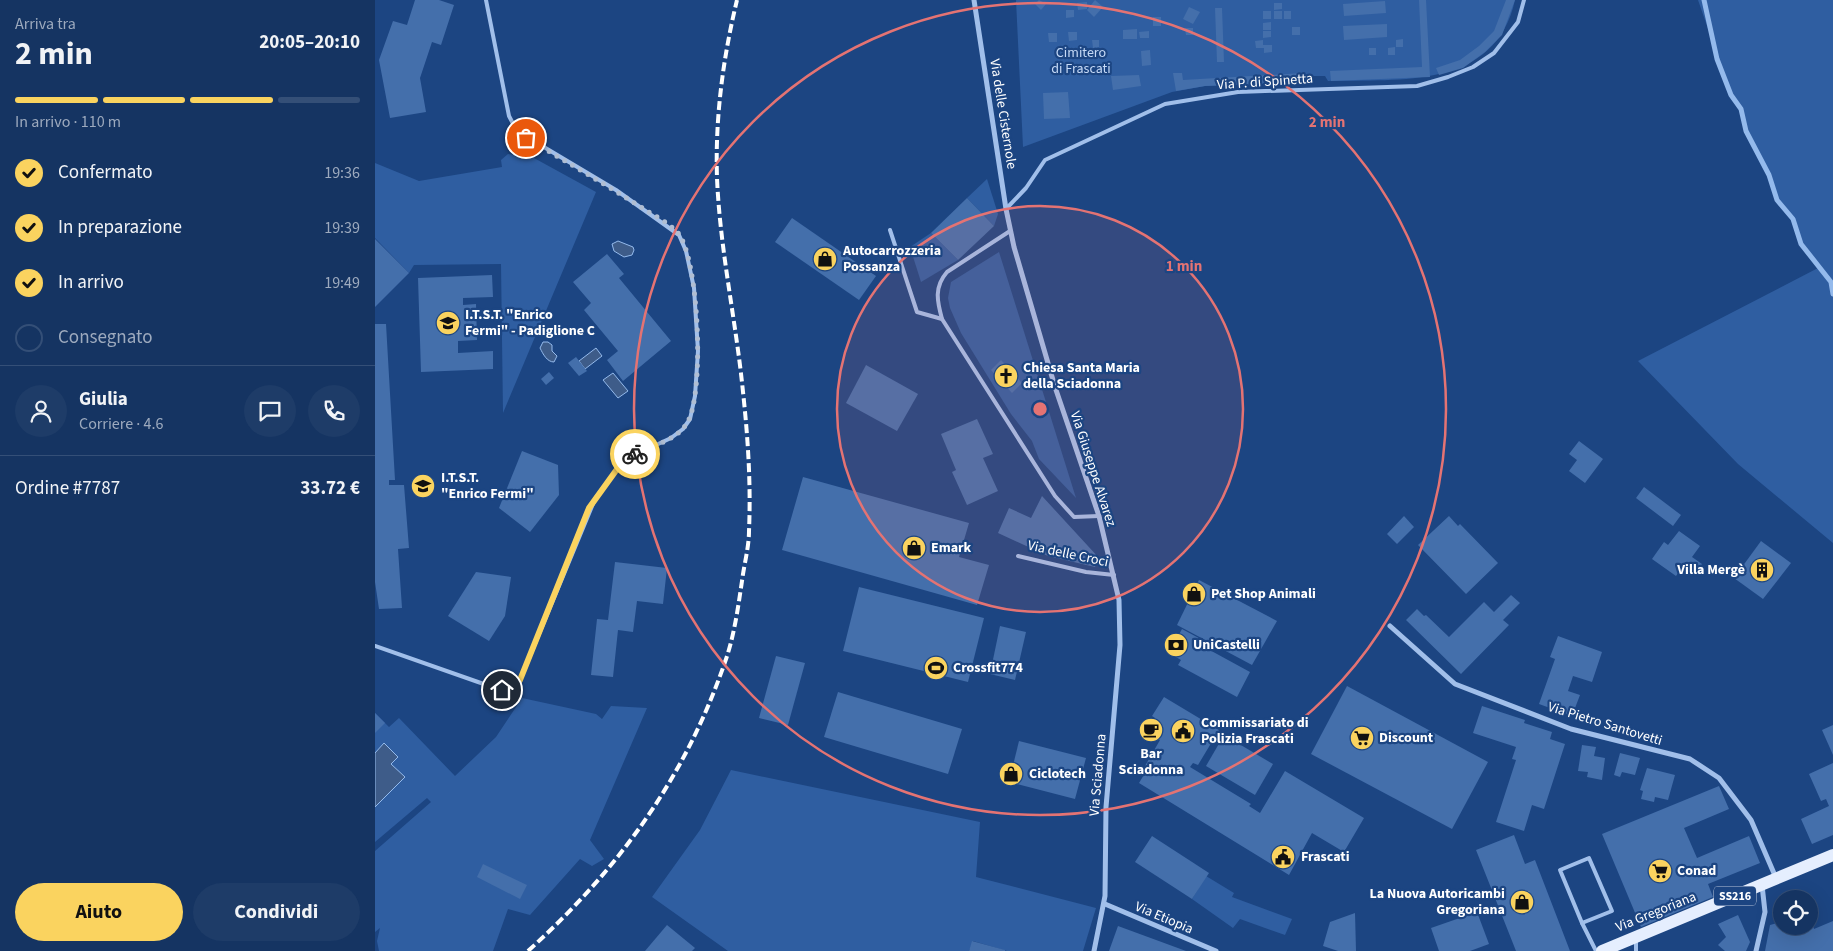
<!DOCTYPE html>
<html lang="it">
<meta charset="utf-8">
<style>
body{margin:0;font-family:"Source Sans 3",sans-serif;background:#1e3c68;color:#f1f3f6;height:100vh;display:flex;flex-direction:column;font-size:19px;white-space:nowrap}
*{box-sizing:border-box;margin:0}
p{font-size:16px;color:#9daabe}
.icon{flex:none;width:28px;height:28px;fill:none;stroke:currentColor;stroke-width:2;stroke-linecap:round;stroke-linejoin:round}
.map{position:relative;flex:1;overflow:hidden}
.drawer{display:flex;flex-direction:column;background:#153462;width:375px}
.drawer>*{flex:none}
.fabs{position:absolute;left:1398px;top:890px;display:grid;gap:10px}
.fabs a{display:grid;place-items:center;width:45px;height:45px;border-radius:50%;background:#153462;box-shadow:0 5px 20px #0002,0 0 0 1px #344f77;font-size:25px}
.pin{position:absolute;display:grid;place-items:center;width:42px;height:42px;color:#fff;margin:-21px;border:2px solid #fff;border-radius:50%;box-shadow:0 1px 5px #0007}
.courier{position:absolute;display:grid;place-items:center;width:50px;height:50px;margin:-25px;border:4px solid #fad35f;border-radius:50%;background:#fff;color:#222;box-shadow:0 1px 6px #0007}
.head em{font-style:normal;font-weight:700}
.head div{display:flex;flex-direction:column-reverse}
.head{display:flex;align-items:center;justify-content:space-between;height:85px;padding:0 15px}
h1{font-size:32px;font-weight:700;line-height:38px}
.bar{display:grid;grid-template-columns:repeat(4,1fr);gap:8px 5px;align-content:center;height:60px;padding:0 15px}
.bar i{height:6px;border-radius:4px;background:#344f77}
.bar .on{background:#fad35f}
.bar p{grid-column:span 4}
.line{display:flex;align-items:center;gap:12px;padding:0 15px;border-top:1px solid #344f77}
.line div{flex:1}
.round{display:grid;place-items:center;flex:none;width:52px;height:52px;border-radius:26px;background:#1e3c68}
ol{padding:0 15px;list-style:none}
li{display:flex;align-items:center;gap:15px;height:55px}
li p{margin-inline-start:auto}
li .icon{padding:5px;border-radius:50%;background:#fad35f;color:#111;stroke-width:4}
li:last-child{color:#9daabe}
li i{width:28px;height:28px;border:2px solid #344f77;border-radius:50%}
.primary-button{display:flex;gap:10px;margin-top:auto;padding:10px 15px}
.primary-button a{flex:1;height:58px;border-radius:30px;background:#fad35f;color:#111;font-size:20px;font-weight:700;line-height:58px;text-align:center}
.primary-button a+a{background:#1e3c68;color:#f1f3f6}
main{display:flex;flex:1;min-height:0}
.map>svg:first-child{display:block}
</style>
<main>
<section class="drawer">
<div class="head"><div><h1>2 min</h1><p>Arriva tra</p></div><em>20:05–20:10</em></div>
<div class="bar"><i class="on"></i><i class="on"></i><i class="on"></i><i></i><p>In arrivo · 110 m</p></div>
<ol>
<li><svg class="icon" aria-label="check" viewBox="0 0 24 24"><path d="M5 12l5 5 9-10"/></svg>Confermato<p>19:36</p></li>
<li><svg class="icon" aria-label="check" viewBox="0 0 24 24"><path d="M5 12l5 5 9-10"/></svg>In preparazione<p>19:39</p></li>
<li><svg class="icon" aria-label="check" viewBox="0 0 24 24"><path d="M5 12l5 5 9-10"/></svg>In arrivo<p>19:49</p></li>
<li><i></i>Consegnato</li>
</ol>
<div class="line" style="height:90px"><a class="round"><svg class="icon" aria-label="person" viewBox="0 0 24 24"><circle cx="12" cy="8" r="4"/><path d="M4 21q1-7 8-7t8 7"/></svg></a><div><b>Giulia</b><p>Corriere · 4.6</p></div><a class="round"><svg class="icon" aria-label="chat" viewBox="0 0 24 24"><path d="M4 5h16v11H9l-5 4z"/></svg></a><a class="round"><svg class="icon" aria-label="phone" viewBox="0 0 24 24"><path d="M5 4h4l2 5-3 2q2 4 5 5l2-3 5 2v4C11 20 4 13 5 4z"/></svg></a></div>
<div class="line" style="height:65px"><div>Ordine #7787</div><b>33.72 €</b></div>
<div class="primary-button"><a>Aiuto</a><a>Condividi</a></div>
</section>
<div class="map">
<svg width="1458" height="951" viewBox="0 0 1458 951">
<rect width="100%" height="100%" fill="#1c4582"/>
<!-- green -->
<g fill="#2f5ea1">
<path d="M641,0h499c-20,90 -115,79 -187,81l-3,-5h-13l-4,6 -103,4 -33,6 -149,55z"/>
<path d="M1323,0h135v543l-95,-79 -100,-103 180,-93 -17,-24 -8,-25 -15,-15 -9,-29 -23,-44 -5,-22 -10,-14z"/>
<path d="M133,154l26,4 62,34 -93,221 -2,-149 -87,1 -5,8 -34,-35v-75l44,18 83,-14 -1,-7z"/>
<path d="M612,179l11,35 -4,12 -27,-28z"/>
<path d="M556,233l27,27 -37,22 -11,-35z"/>
<path d="M624,252l77,246 -37,-39 -7,-18 -21,-27 -50,-81 -11,-25 -2,-10 3,-16z"/>
<path d="M147,698l74,16 6,5 9,-13 36,2 -57,132 14,19 -12,7 -12,-7 -50,56 -22,-6 -15,42h-114l-2,-10 3,-13 -5,4v-81l56,-49 -4,-4 -52,44v-129l14,14 10,-9 56,58 41,-39z"/>
<path d="M356,770l249,52 -4,55 120,31 -13,43h-76l-34,-10 -4,10h-241l-76,-54 48,-67z"/>
<path d="M831,876l28,17 -2,4 60,22 -7,16 -45,-16 -7,9 -41,-29z"/>
</g>
<!-- water -->
<g fill="#3e5c89" stroke="#94baec">
<path d="M243,241l15,6 1,3 -2,5 -8,2 -10,-6 -2,-7z"/>
<path d="M168,342h5l4,3v6l5,5 -3,6c-7,0 -11,-8 -14,-14z"/>
<path d="M221,348l6,8 -17,13 -6,-8z"/>
<path d="M238,373l15,18 -10,7 -15,-18z"/>
<path d="M9,743l14,14 -7,7 14,13 -30,30v-54z"/>
</g>
<g fill="none" stroke-linecap="round" stroke-linejoin="round">
<!-- stream -->
<path stroke="#94baec" stroke-width="5" d="M1329,0l13,59 14,36 10,14 5,22 23,44 8,25 16,19 8,25 30,38 2,12"/>
</g>
<!-- building -->
<g fill="#446fab">
<path d="M40,0h24l15,5 -13,40 -9,-3 -12,36 6,34 -36,6 -11,-58 14,-39 14,4z"/>
<path d="M664,0l7,4 -5,6 -6,-6z"/>
<path d="M720,0l8,7 -9,10 -7,-7z"/>
<path d="M1044,0h7l4,77 -99,4 -1,-10 92,-4z"/>
<path d="M1131,0h9l-13,35 -17,17 -22,16 -24,7 -3,-7 24,-8 19,-14 15,-15z"/>
<path d="M1010,1l1,12 -42,3 -1,-12z"/>
<path d="M712,2v7l-9,1 -1,-7z"/>
<path d="M899,3h8v6l-8,1z"/>
<path d="M814,7l11,5 -7,12 -10,-5z"/>
<path d="M840,8h7l2,54h-7z"/>
<path d="M691,10h8v7l-8,1z"/>
<rect x="888" y="11" width="8" height="8"/>
<rect x="899" y="11" width="8" height="8"/>
<rect x="909" y="11" width="7" height="8"/>
<rect x="778" y="17" width="8" height="9"/>
<path d="M896,22v8h-8v-7z"/>
<path d="M1012,24v13l-43,3 -1,-14z"/>
<rect x="917" y="27" width="8" height="8"/>
<path d="M810,28h8v7h-7z"/>
<path d="M762,29v10h-14v-9z"/>
<path d="M774,31v7h-9l-1,-6z"/>
<path d="M888,31h8v6l-8,1z"/>
<path d="M693,32h9v8l-8,1z"/>
<path d="M673,33h9v9h-8z"/>
<path d="M1028,39v8h-7v-7z"/>
<path d="M717,40h7v7l-6,1z"/>
<path d="M888,40v5h9v7l-8,1v-5h-8l-1,-7z"/>
<path d="M1020,47v8h-7v-7z"/>
<rect x="994" y="48" width="7" height="7"/>
<path d="M775,50l1,15 -9,1 -1,-15z"/>
<path d="M798,73h9l1,7 121,-7v9l-99,4 -29,5z"/>
<path d="M764,75l2,11 -28,4 -2,-14z"/>
<path d="M693,92l2,26 -26,1 -1,-26z"/>
<path d="M592,198l27,28 -36,34 -27,-27z"/>
<path d="M417,218l84,58 -17,24 -84,-58z"/>
<path d="M0,239l34,34 -34,34z"/>
<path d="M232,254l17,20 -5,4 52,63 -48,40 -16,-21 11,-9 -34,-41 7,-7 -18,-21z"/>
<path d="M117,275l1,22 -30,1v7l13,-1 1,36 -19,1v12l35,-2v18l-72,3 -3,-94z"/>
<path d="M0,324h11l9,156h-6v5h15l5,63 -11,1 4,59 -23,1 -4,-27z"/>
<path d="M201,357l11,14 -8,5 -11,-13z"/>
<path d="M626,360l21,23 -10,10 -21,-23z"/>
<path d="M491,365l52,29 -21,37 -51,-28z"/>
<path d="M174,372l5,6 -8,7 -5,-6z"/>
<path d="M602,419l16,35 -10,4 15,33 -31,14 -15,-33 4,-2 -15,-36z"/>
<path d="M1204,441l24,18 -18,24 -16,-12 8,-11 -8,-6z"/>
<path d="M147,451l36,14 1,30 -29,37 -31,-24z"/>
<path d="M428,477l166,46 -10,34 30,8 -12,40 -195,-55z"/>
<path d="M1269,487l37,28 -8,11 -37,-28z"/>
<path d="M667,496l57,62 -4,9 -47,-11 -50,-23 11,-25 22,10z"/>
<path d="M1029,516l10,11 -17,17 -10,-10z"/>
<path d="M1074,516l9,10 2,-2 38,39 -32,31 -48,-49z"/>
<path d="M1304,531l21,15 -8,11 10,7 -7,10 -12,-8 -7,10 -24,-17 12,-17 4,3z"/>
<path d="M1386,541l30,22 -28,36 -29,-21z"/>
<path d="M240,562l52,6 -4,36 -26,-3 -4,31 -15,-2 -5,47 -22,-2 6,-56 11,1z"/>
<path d="M101,572l35,5 -6,39 -16,25 -41,-25z"/>
<path d="M824,580l78,41 -25,44 -75,-40z"/>
<path d="M484,587l125,31 -16,64 -125,-31z"/>
<path d="M1136,595l9,8 -17,17 6,5 -48,49 -55,-54 11,-11 7,7 2,-1 23,22 35,-35 10,10z"/>
<path d="M625,626l26,6 -11,48 -25,-6z"/>
<path d="M807,629l26,14 -2,5 44,24 -13,25 -59,-32 3,-5 -12,-7z"/>
<path d="M1183,636l44,16 -10,30 -19,-6 -5,15 12,4 -8,21 -33,-12 16,-45 -5,-2z"/>
<path d="M401,656l29,7 -17,62 -29,-7z"/>
<path d="M972,686l141,76 -36,67 -141,-75z"/>
<path d="M463,692l124,37 -14,45 -124,-37z"/>
<path d="M789,697l55,33 -21,35 -5,-2 -3,4 61,37 -2,2 11,7 25,-42 79,47 -20,34 -32,-19 -23,42 -150,-92 9,-15 -3,-2 15,-26 -13,-8 8,-14 -3,-2z"/>
<path d="M1107,706l43,14 -1,3 28,9 -2,7 15,5 -21,65 -12,-4 -8,26 -28,-9 20,-62 -4,-1 4,-12 -43,-14z"/>
<path d="M0,713l10,10 -10,10z"/>
<path d="M1458,725v30l-11,-25z"/>
<path d="M849,735l49,29 -18,31 -49,-29z"/>
<path d="M644,741l67,17 -11,41 -66,-17z"/>
<path d="M1207,745l14,2 -2,9 11,2 -3,22 -15,-3 1,-5 -10,-1z"/>
<path d="M1245,753l20,5 -5,17 -13,-3 -2,5 -6,-2z"/>
<path d="M1458,763v72l-21,9 -11,-25 28,-13 -3,-7 -5,2 -12,-27z"/>
<path d="M1272,768l28,7 -7,25 -13,-3 -1,5 -13,-3 2,-8 -3,-1z"/>
<path d="M1344,786l10,23 -45,19 13,30 52,-22 11,27 -52,21 5,13 -72,30 -39,-93z"/>
<path d="M1139,835l11,29 10,-4 35,91h-54l-40,-101z"/>
<path d="M777,836l57,37 -17,26 -57,-37z"/>
<path d="M108,864l44,21 -7,14 -43,-22z"/>
<path d="M1102,912l12,32 -19,7h-31l-8,-23z"/>
<path d="M980,913l1,38h-18l-15,-5 7,-24z"/>
<path d="M1434,913l5,16 19,-8v30h-68l5,-26 11,-3v4h28z"/>
<path d="M1363,915l12,27 -4,9h-21l-7,-6 8,-8 -8,-13z"/>
<path d="M292,925l28,23 -3,3h-47z"/>
<path d="M743,926l68,25h-77z"/>
<path d="M597,941l33,9v1h-36z"/>
</g>
<g fill="none" stroke-linecap="round" stroke-linejoin="round">
<!-- lane -->
<g stroke="#a1bfea" stroke-width="4">
<path d="M631,209l20,-21 19,-28 120,-56 73,-12 179,-6 31,-9 25,-10 21,-14 24,-31 6,-22"/>
<path d="M515,230l27,82 25,7"/>
<path d="M635,231l-63,41c-13,15 -10,29 -5,47l113,177 19,21 25,-1"/>
<path d="M643,556l68,16 28,3"/>
<path d="M0,646l123,43 15,-1 7,-8 75,-181 29,-39 47,-22 12,-9 7,-10 5,-23 3,-45 -4,-63 -8,-37 -7,-16 -63,-45 -99,-59 -8,-15 -23,-116"/>
<path d="M1214,858l23,53 -30,12 -22,-53z"/>
<path d="M1207,923l14,28"/>
<path d="M1261,951v-10"/>
</g>
<!-- street -->
<g stroke="#a1bfea" stroke-width="5">
<path d="M599,0l32,209 8,38 41,140 44,129 20,84 1,45 -14,162 -1,89 -11,55"/>
<path d="M1015,626l65,58 116,45 119,30 29,19 32,42 25,58"/>
<path d="M730,904l111,47"/>
<path d="M1381,951l9,-39 -3,-27"/>
</g>
<!-- primary -->
<path stroke="#e5eefe" stroke-width="12" d="M1227,951l231,-96"/>
<!-- rail -->
<path stroke="#fff" stroke-width="4" stroke-dasharray="9 4" stroke-linecap="butt" d="M153,951c91,-82 157,-173 197,-289 9,-25 13,-54 17,-81 2,-16 7,-34 7,-50 2,-46 -1,-93 -6,-139 -7,-71 -23,-142 -26,-214 -2,-60 6,-120 20,-178"/>
</g>
<g fill="none" stroke-linecap="round" stroke-linejoin="round">
<!-- done -->
<path stroke="#b0bed3" stroke-width="5" stroke-dasharray="0 9" d="M151,138c39,23 79,46 118,71 11,7 25,14 34,24 21,25 27,162 9,190 -10,17 -35,23 -52,31"/>
<!-- route -->
<path stroke="#fad35f" stroke-width="6" d="M127,690l11,-2 7,-8 69,-172 31,-43 15,-11"/>
</g>
<!-- distance rings -->
<circle cx="665" cy="409" r="203" fill="#e47373" fill-opacity=".12"/>
<g fill="none" stroke="#e47373" stroke-width="2.5">
<circle cx="665" cy="409" r="203"/>
<circle cx="665" cy="409" r="406"/>
</g>
<!-- icons -->
<defs>
<g id="shop-disc" transform="scale(1.25)"><circle r="9.5" fill="#fad35f" stroke="#1c4582"/><path d="M-5-2.5h2.3a2.7 3.5 0 0 1 5.4 0H5L5.5 6h-11ZM-1.5-2.5h3a1.5 2.3 0 0 0-3 0Z" fill="#111"/></g>
<g id="university-disc" transform="scale(1.25)"><circle r="9.5" fill="#fad35f" stroke="#1c4582"/><path d="M0-5L7-2L0 1L-7-2ZM-4 1L0 2.5L4 1V4Q0 6-4 4Z" fill="#111"/></g>
<g id="church-disc" transform="scale(1.25)"><circle r="9.5" fill="#fad35f" stroke="#1c4582"/><path d="M-1.2-6h2.4v3.5h3.3v2.4h-3.3V6h-2.4V-.1h-3.3v-2.4h3.3Z" fill="#111"/></g>
<g id="school-disc" transform="scale(1.25)"><circle r="9.5" fill="#fad35f" stroke="#1c4582"/><path d="M0-5L7-2L0 1L-7-2ZM-4 1L0 2.5L4 1V4Q0 6-4 4Z" fill="#111"/></g>
<g id="building-disc" transform="scale(1.25)"><circle r="9.5" fill="#fad35f" stroke="#1c4582"/><path d="M-4-6H4V6H1V3H-1V6H-4ZM-2.5-4.3h1.7v1.8h-1.7ZM.8-4.3h1.7v1.8H.8ZM-2.5-1h1.7V.8h-1.7ZM.8-1h1.7V.8H.8Z" fill="#111"/></g>
<g id="bank-disc" transform="scale(1.25)"><circle r="9.5" fill="#fad35f" stroke="#1c4582"/><path d="M-6-4H6V4H-6ZM0-2.3a2.3 2.3 0 1 0 0 4.6a2.3 2.3 0 1 0 0-4.6Z" fill="#111"/></g>
<g id="stadium-disc" transform="scale(1.25)"><circle r="9.5" fill="#fad35f" stroke="#1c4582"/><path d="M0-5a6.5 5 0 1 0 0 10a6.5 5 0 1 0 0-10ZM-3.5-1.8h7v3.6h-7Z" fill="#111"/></g>
<g id="cafe-disc" transform="scale(1.25)"><circle r="9.5" fill="#fad35f" stroke="#1c4582"/><path d="M-5.5-4.5H6V0H3Q3 3.5 0 3.5H-2.5Q-5.5 3.5-5.5 0ZM3-3.2v2h1.7v-2ZM-6 4.5H4V6H-6Z" fill="#111"/></g>
<g id="civic-disc" transform="scale(1.25)"><circle r="9.5" fill="#fad35f" stroke="#1c4582"/><path d="M-.6-6.5H3V-4.5H.6V-3L4-1V1h2V6H-6V1h2V-1L-.6-3ZM-1.2 2.5V6h2.4V2.5Z" fill="#111"/></g>
<g id="supermarket-disc" transform="scale(1.25)"><circle r="9.5" fill="#fad35f" stroke="#1c4582"/><path d="M-6-5.5h2.5l.6 2H6L4.5 2H-2.5L-4.4-4H-6ZM-1.5 3.2a1.3 1.3 0 1 0 .1 0ZM3 3.2a1.3 1.3 0 1 0 .1 0Z" fill="#111"/></g>
</defs>
<g fill-rule="evenodd">
<use href="#shop-disc" x="450" y="259"/>
<use href="#university-disc" x="73" y="323"/>
<use href="#church-disc" x="631" y="376"/>
<use href="#school-disc" x="48" y="486"/>
<use href="#shop-disc" x="539" y="548"/>
<use href="#building-disc" x="1387" y="570"/>
<use href="#shop-disc" x="819" y="594"/>
<use href="#bank-disc" x="801" y="645"/>
<use href="#stadium-disc" x="561" y="668"/>
<use href="#cafe-disc" x="776" y="730"/>
<use href="#civic-disc" x="808" y="731"/>
<use href="#supermarket-disc" x="987" y="738"/>
<use href="#shop-disc" x="636" y="774"/>
<use href="#civic-disc" x="908" y="857"/>
<use href="#supermarket-disc" x="1285" y="871"/>
<use href="#shop-disc" x="1147" y="902"/>
</g>
<g text-anchor="middle" dominant-baseline="central" stroke-width="4.5" stroke-linejoin="round" paint-order="stroke">
<!-- shield labels -->
<rect fill="#1c4582" stroke="#bbc7da" stroke-width="1" x="1339" y="886.5" width="42" height="19" rx="4"/>
<g font-size="12" font-weight="bold" fill="#fff">
<text x="1360" y="896">SS216</text>
</g>
<!-- park labels -->
<g font-size="14" fill="#c6daf7" stroke="#1c4582">
<text x="706" y="53">Cimitero<tspan x="706" dy="16">di Frascati</tspan></text>
</g>
<!-- street labels -->
<g font-size="14" fill="#fff" stroke="#1c4582">
<text transform="translate(890 82) rotate(-4)">Via P. di Spinetta</text>
<text transform="translate(628 114) rotate(81)">Via delle Cisternole</text>
<text transform="translate(718 469) rotate(72)">Via Giuseppe Alvarez</text>
<text transform="translate(693 554) rotate(12)">Via delle Croci</text>
<text transform="translate(1230 724) rotate(17)">Via Pietro Santovetti</text>
<text transform="translate(723 775) rotate(-85)">Via Sciadonna</text>
<text transform="translate(1281 912) rotate(-22)">Via Gregoriana</text>
<text transform="translate(789 918) rotate(23)">Via Etiopia</text>
</g>
<!-- poi labels -->
<g font-size="14" font-weight="bold" fill="#fff" stroke="#1c4582" text-anchor="start">
<text x="468" y="251">Autocarrozzeria<tspan x="468" dy="16">Possanza</tspan></text>
<text x="90" y="315">I.T.S.T. "Enrico<tspan x="90" dy="16">Fermi" - Padiglione C</tspan></text>
<text x="648" y="368">Chiesa Santa Maria<tspan x="648" dy="16">della Sciadonna</tspan></text>
<text x="66" y="478">I.T.S.T.<tspan x="66" dy="16">"Enrico Fermi"</tspan></text>
<text x="556" y="548">Emark</text>
<text x="1370" y="570" text-anchor="end">Villa Mergè</text>
<text x="836" y="594">Pet Shop Animali</text>
<text x="818" y="645">UniCastelli</text>
<text x="578" y="668">Crossfit774</text>
<text x="826" y="723">Commissariato di<tspan x="826" dy="16">Polizia Frascati</tspan></text>
<text x="1004" y="738">Discount</text>
<text x="776" y="754" text-anchor="middle">Bar<tspan x="776" dy="16">Sciadonna</tspan></text>
<text x="654" y="774">Ciclotech</text>
<text x="926" y="857">Frascati</text>
<text x="1302" y="871">Conad</text>
<text x="1130" y="894" text-anchor="end">La Nuova Autoricambi<tspan x="1130" dy="16">Gregoriana</tspan></text>
</g>
</g>
<circle cx="665" cy="409" r="8" fill="#e47373" stroke="#1c4582" stroke-width="2.5"/>
<g font-size="15" text-anchor="middle" font-weight="bold" fill="#e47373" stroke="#1c4582" stroke-width="4.5" stroke-linejoin="round" paint-order="stroke">
<text x="952" y="127">2 min</text>
<text x="809" y="271">1 min</text>
</g>
</svg>
<div class="fabs">
<a><svg class="icon" aria-label="locate" viewBox="0 0 24 24"><circle cx="12" cy="12" r="6"/><path d="M12 2v4M12 18v4M2 12h4M18 12h4"/></svg></a>
</div>
<div class="pin" style="left:151px;top:138px;background:#ea580c"><svg class="icon" aria-label="bag" viewBox="0 0 24 24"><path d="M5 8h14l-1 12H6zM9 8a3 3 0 0 1 6 0"/></svg></div>
<div class="pin" style="left:127px;top:690px;background:#1f2937"><svg class="icon" aria-label="home" viewBox="0 0 24 24"><path d="M3 11l9-7 9 7M6 9v11h12V9"/></svg></div>
<div class="courier" style="left:260px;top:454px"><svg class="icon" aria-label="bike" viewBox="0 0 24 24"><circle cx="6" cy="16" r="4"/><circle cx="18" cy="16" r="4"/><path d="M6 16l4-8h5l3 8M10 8l3 8H6M13 5h3"/></svg></div>
</div>
</main>
